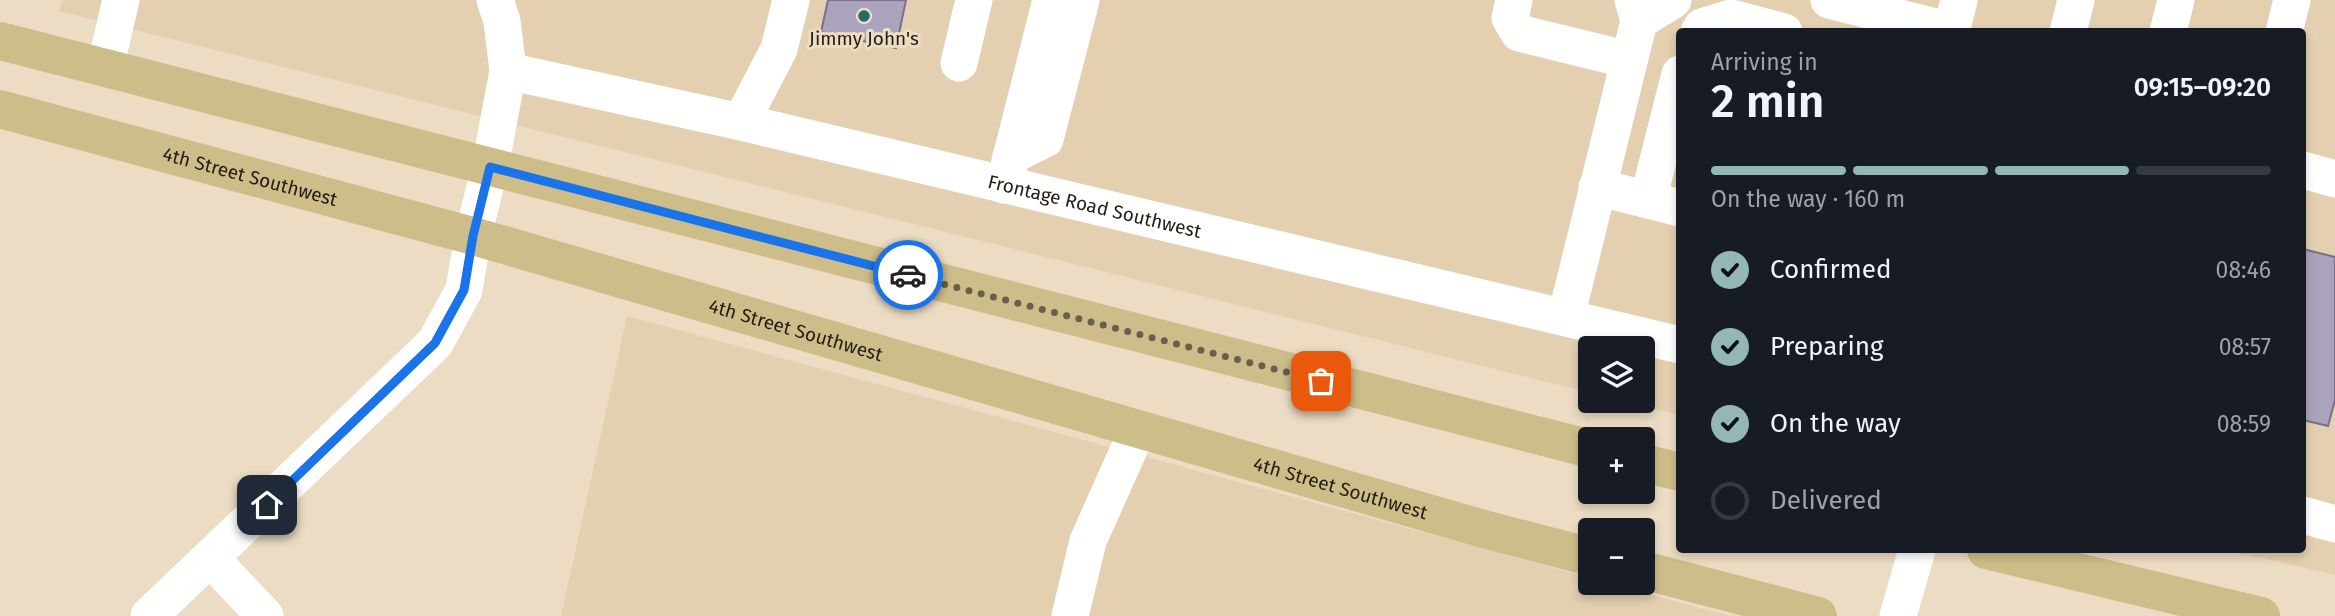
<!DOCTYPE html>
<meta charset="utf-8">
<style>
body{margin:0;font-family:"Fira Sans",sans-serif;background:#20242c;color:#f1f3f6;height:100vh;display:flex;flex-direction:column;font-size:26px;white-space:nowrap}
*{box-sizing:border-box;margin:0}
p{font-size:23px;color:#9ea1a6}
.icon{flex:none;width:38px;height:38px;fill:none;stroke:currentColor;stroke-width:2;stroke-linecap:round;stroke-linejoin:round}
.map{position:relative;flex:1;overflow:hidden}
.sheet{position:absolute;left:1676px;top:28px;width:630px;height:525px;display:flex;flex-direction:column;background:#171b24;border-radius:7px;box-shadow:0 4px 10px #0003}
.sheet>*{flex:none}
.controls{position:absolute;left:1578px;top:336px;display:grid;gap:14px}
.controls a{display:grid;place-items:center;width:77px;height:77px;border-radius:7px;background:#171b24;box-shadow:0 4px 10px #0003;font-size:35px}
.pin{position:absolute;display:grid;place-items:center;width:60px;height:60px;color:#fff;margin:-30px;border-radius:14px;box-shadow:0 4px 10px #0006}
.courier{position:absolute;display:grid;place-items:center;width:70px;height:70px;margin:-35px;border:5px solid #1a73e8;border-radius:50%;background:#fff;color:#222;box-shadow:0 2px 9px #0007}
.head em{font-style:normal;font-weight:600}
.head div{display:flex;flex-direction:column-reverse}
.head{display:flex;align-items:center;justify-content:space-between;height:119px;padding:0 35px}
h1{font-size:46px;font-weight:600;line-height:52px}
.bar{display:grid;grid-template-columns:repeat(4,1fr);gap:10px 7px;align-content:center;height:84px;padding:0 35px}
.bar i{height:9px;border-radius:5px;background:#363941}
.bar .current{background:#93b6b7}
.bar p{grid-column:span 4}
ol{padding:0 35px;list-style:none}
li{display:flex;align-items:center;gap:21px;height:77px}
li p{margin-inline-start:auto}
li .icon{padding:7px;border-radius:50%;background:#93b6b7;color:#111;stroke-width:4}
li:last-child{color:#9ea1a6}
li i{width:38px;height:38px;border:4px solid #363941;border-radius:50%}
.map>svg:first-child{display:block}
</style>
<div class="map">
<svg width="2335" height="616" viewBox="0 0 2335 616">
<rect width="100%" height="100%" fill="#ecdcc3"/>
<!-- built -->
<g fill="#e4d0b0">
<path d="M63,0h2272v575l-107,-25h75v-518h-623v383l-57,-14h20v-53h-52v45l-1532,-382z"/>
<path d="M627,316l964,262v5h17l122,33h-1169z"/>
</g>
<!-- building -->
<g fill="#aba3bd" stroke="#797189" stroke-width="2">
<path d="M828,0h78l-10,48 -75,-16z"/>
<path d="M2303,249l32,8v143l-7,26 -25,-6z"/>
</g>
<g fill="none" stroke-linecap="round" stroke-linejoin="round">
<!-- minor -->
<g stroke="#fff" stroke-width="37">
<path d="M1514,0l-4,18 9,15 110,27"/>
<path d="M1829,0l122,31"/>
<path d="M1639,21l34,-21"/>
<path d="M1699,32l3,-5 29,-9 53,14"/>
<path d="M1951,32l8,-32"/>
<path d="M2068,32l8,-32"/>
<path d="M2168,32l8,-32"/>
<path d="M2284,32l8,-32"/>
<path d="M959,63l15,-63"/>
<path d="M105,68l16,-68"/>
<path id="s1" d="M508,71l233,51 939,223"/>
<path d="M741,122l38,-73 12,-49"/>
<path d="M1011,156l34,-17 36,-139"/>
<path d="M2303,170l32,9"/>
<path d="M1004,185l47,-185"/>
<path d="M1597,187l83,21"/>
<path d="M1648,200l32,-126"/>
<path d="M1566,317l73,-296 -6,-21"/>
<path d="M2303,515l32,9"/>
<path d="M211,559l54,57"/>
<path d="M149,616l286,-273 29,-53 9,-54 17,-69 18,-96 -6,-50 -7,-21"/>
<path d="M1070,616l18,-75 50,-112"/>
<path d="M1898,616l19,-66"/>
</g>
<!-- major -->
<g stroke="#cdbd88" stroke-width="38">
<path d="M0,41l1591,408"/>
<path id="s2" d="M0,109l473,127 1007,292 111,29"/>
<path d="M1643,463l37,9"/>
<path d="M1986,550l275,66"/>
<path d="M1643,570l175,46"/>
</g>
</g>
<g fill="none" stroke-linecap="round" stroke-linejoin="round">
<!-- done -->
<path stroke="#695f51" stroke-width="7" stroke-dasharray="0 12.6" d="M908,275l413,106"/>
<!-- route -->
<path stroke="#1a73e8" stroke-width="9" d="M267,505l168,-162 29,-53 9,-54 17,-69 418,108"/>
</g>
<!-- markers -->
<circle fill="#206b69" stroke="#ecdcc3" stroke-width="2.5" cx="864" cy="16" r="7"/>
<g text-anchor="middle" dominant-baseline="central" stroke-width="6" stroke-linejoin="round" paint-order="stroke">
<!-- poi labels -->
<g font-size="19" fill="#221c13" stroke="#ecdcc3">
<text x="864" y="38">Jimmy John's</text>
</g>
<!-- street labels -->
<g font-size="19" fill="#221c13" stroke="#ecdcc3">
<text stroke="none"><textPath href="#s2" startOffset="259">4th Street Southwest</textPath></text>
<text stroke="none"><textPath href="#s1" startOffset="602">Frontage Road Southwest</textPath></text>
<text stroke="none"><textPath href="#s2" startOffset="826">4th Street Southwest</textPath></text>
<text stroke="none"><textPath href="#s2" startOffset="1393">4th Street Southwest</textPath></text>
</g>
</g>
</svg>
<div class="controls">
<a><svg class="icon" aria-label="layers" viewBox="0 0 24 24"><path d="M12 4l9 5-9 5-9-5zM3 14l9 5 9-5"/></svg></a>
<a>+</a>
<a>−</a>
</div>
<div class="pin" style="left:1321px;top:381px;background:#ea580c"><svg class="icon" aria-label="bag" viewBox="0 0 24 24"><path d="M5 8h14l-1 12H6zM9 8a3 3 0 0 1 6 0"/></svg></div>
<div class="pin" style="left:267px;top:505px;background:#1f2937"><svg class="icon" aria-label="home" viewBox="0 0 24 24"><path d="M3 11l9-7 9 7M6 9v11h12V9"/></svg></div>
<div class="courier" style="left:908px;top:275px"><svg class="icon" aria-label="car" viewBox="0 0 24 24"><path d="M5 17H2v-5l4-1 3-4h7l3 4 3 1v5h-3M9 17h6M6 11h13"/><circle cx="7" cy="17" r="2"/><circle cx="17" cy="17" r="2"/></svg></div>
<section class="sheet">
<div class="head"><div><h1>2 min</h1><p>Arriving in</p></div><em>09:15–09:20</em></div>
<div class="bar"><i class="current"></i><i class="current"></i><i class="current"></i><i></i><p>On the way · 160 m</p></div>
<ol>
<li><svg class="icon" aria-label="check" viewBox="0 0 24 24"><path d="M5 12l5 5 9-10"/></svg>Confirmed<p>08:46</p></li>
<li><svg class="icon" aria-label="check" viewBox="0 0 24 24"><path d="M5 12l5 5 9-10"/></svg>Preparing<p>08:57</p></li>
<li><svg class="icon" aria-label="check" viewBox="0 0 24 24"><path d="M5 12l5 5 9-10"/></svg>On the way<p>08:59</p></li>
<li><i></i>Delivered</li>
</ol>
</section>
</div>
